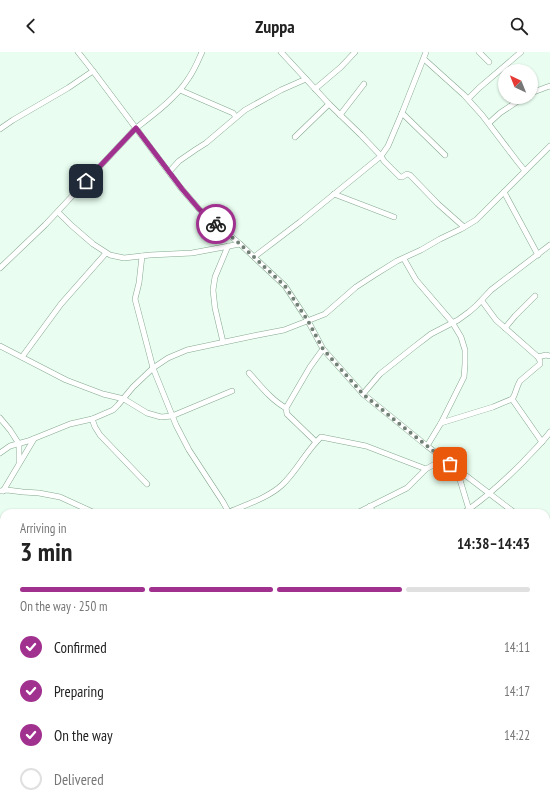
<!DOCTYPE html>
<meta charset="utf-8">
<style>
body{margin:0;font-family:"PT Sans Narrow",sans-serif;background:#f2f2f2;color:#222;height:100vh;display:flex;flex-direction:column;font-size:15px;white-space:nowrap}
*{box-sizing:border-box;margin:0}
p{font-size:13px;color:#767676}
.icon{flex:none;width:22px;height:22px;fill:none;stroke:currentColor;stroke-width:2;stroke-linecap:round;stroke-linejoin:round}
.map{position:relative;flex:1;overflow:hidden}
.side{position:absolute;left:0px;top:457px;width:550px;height:300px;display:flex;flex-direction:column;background:#fff;border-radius:12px 12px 0 0;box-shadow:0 1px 3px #0004}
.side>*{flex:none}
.needle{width:26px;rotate:317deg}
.fabs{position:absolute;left:498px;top:12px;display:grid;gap:8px}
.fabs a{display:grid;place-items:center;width:40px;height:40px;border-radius:50%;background:#fff;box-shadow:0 1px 3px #0004;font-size:20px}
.pin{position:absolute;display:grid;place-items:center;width:34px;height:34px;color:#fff;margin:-17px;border-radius:8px;box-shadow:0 2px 6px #0006}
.courier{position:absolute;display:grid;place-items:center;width:40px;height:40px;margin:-20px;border:3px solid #a1318f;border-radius:50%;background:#fff;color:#222;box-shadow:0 1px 5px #0007}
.summary em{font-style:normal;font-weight:700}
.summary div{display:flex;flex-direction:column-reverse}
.summary{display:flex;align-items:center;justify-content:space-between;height:68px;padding:0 20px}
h1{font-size:26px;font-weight:700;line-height:30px}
.bar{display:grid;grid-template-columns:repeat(4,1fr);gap:6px 4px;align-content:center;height:48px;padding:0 20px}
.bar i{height:5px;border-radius:3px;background:#e0e0e0}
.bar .current{background:#a1318f}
.bar p{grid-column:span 4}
ol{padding:0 20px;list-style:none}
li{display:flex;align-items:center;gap:12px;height:44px}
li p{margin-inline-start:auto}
li .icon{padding:4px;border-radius:50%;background:#a1318f;color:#fff;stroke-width:4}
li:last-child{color:#767676}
li i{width:22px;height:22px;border:2px solid #e0e0e0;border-radius:50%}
header{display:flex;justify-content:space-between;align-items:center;height:52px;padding:0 20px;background:#fff;font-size:18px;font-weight:700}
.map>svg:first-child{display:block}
</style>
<header><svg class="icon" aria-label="back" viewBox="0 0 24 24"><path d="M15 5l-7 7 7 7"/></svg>Zuppa<svg class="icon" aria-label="search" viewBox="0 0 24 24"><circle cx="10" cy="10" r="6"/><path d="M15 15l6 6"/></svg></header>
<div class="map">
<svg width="550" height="757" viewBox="0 0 550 757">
<rect width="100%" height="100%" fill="#e9fef0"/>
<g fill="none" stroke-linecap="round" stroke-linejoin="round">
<!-- minor casing -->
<g stroke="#86a790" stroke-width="6">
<g id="minor">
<path d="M78,0l15,19 87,116 19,22 41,35 45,42 23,35 15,28 40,45 64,52 88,67"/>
<path d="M281,0l49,53 31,30 20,21 3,5 16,16h2l5,-3 3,1 28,29 26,23"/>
<path d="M479,0l10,10"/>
<path d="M424,7l40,36 18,20 35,46 8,10"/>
<path d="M315,37l26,-22 14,-15"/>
<path d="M180,38l53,23 3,4"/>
<path d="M531,41l16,-6 3,-1"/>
<path d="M468,47l11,-11 42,-36"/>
<path d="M402,61l43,42"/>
<path d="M340,63l24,-31"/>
<path d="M489,71l11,-10 24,-16"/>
<path d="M0,77l13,-9 55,-32 25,-17"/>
<path d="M295,85l34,-33"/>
<path d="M169,120l10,-11 16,-11 11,-7 39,-33 36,-20 25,-11"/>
<path d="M504,140l34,63"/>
<path d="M334,142l60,23"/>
<path d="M58,160l13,13 22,19 17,11 14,3 26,-3 42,-2 48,-9"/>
<path d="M142,204l-3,27 -4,16 18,69 23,57 13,25 34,52 6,11"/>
<path d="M254,205l46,-35 81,-66 7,-10 14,-33 24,-61"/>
<path d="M404,207l12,21 36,42 9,15 4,13v14l-1,13 -23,46 -14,23"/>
<path d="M0,216l45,-43 91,-97c17,-13 40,-30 52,-49 6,-8 10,-18 14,-27"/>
<path d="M505,276l10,-12 20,-20"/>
<path d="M223,290l-8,-34 -2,-18 2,-13 13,-31"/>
<path d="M0,294l66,34 37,14 21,5 23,14 14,4 11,-1 60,-25"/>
<path d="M22,305l39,-53 45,-51"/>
<path d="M538,305l8,-2 4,1"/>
<path d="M249,321c11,12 22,27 37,35"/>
<path d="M363,342l17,-20 34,-27 17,-13 27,-14 11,-8 7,-6 15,-16 59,-45"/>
<path d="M512,347l30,43"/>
<path d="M0,366l10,12 9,14v18"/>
<path d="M92,367l3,8 5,8 47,49"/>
<path d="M441,371l52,-16 19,-8 2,-3 4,-11 2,-4 20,-17v-3l-2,-4 -42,-37 -14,-19"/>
<path d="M316,390l-29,-28 -1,-6 24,-41 13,-18"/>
<path d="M0,401l10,-7 18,-5 42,-17 22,-5 21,-9 5,-5 15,-18 20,-19 15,-10 19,-8 71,-15 26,-5 41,-16 31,-27 20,-13 21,-13 24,-11 19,-11 21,-10 15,-9 74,-74"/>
<path d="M457,418l13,43"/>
<path d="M0,439l7,-1 16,2 16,1 21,4 35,16"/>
<path d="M3,439l31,-52"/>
<path d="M370,454l3,7"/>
<path d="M227,461c18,-8 41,-15 55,-28 15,-14 24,-34 39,-48l45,9 60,23"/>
<path d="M357,461l50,-25 19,-19 18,-10"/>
<path d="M463,461c22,-14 41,-32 60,-51 9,-10 19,-19 27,-30"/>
<path d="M0,473l4,-2"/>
<path d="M546,484l4,3"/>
<path d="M0,539l4,7"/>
<path d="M546,541l4,-3"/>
<path d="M0,552l4,-3"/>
<path d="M546,570l4,3"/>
<path d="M0,631l4,-3"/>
<path d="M546,643l4,2"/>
<path d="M546,689h4"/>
<path d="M0,709l4,-2"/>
<path d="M546,719l4,5"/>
<path d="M546,737l4,-4"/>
<path d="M116,753l2,4"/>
<path d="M249,753l4,4"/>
<path d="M316,753l1,4"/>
<path d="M358,753l3,4"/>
<path d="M482,753l3,4"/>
<path d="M57,757l1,-4"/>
<path d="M98,757l7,-4"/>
<path d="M184,757l2,-4"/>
<path d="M302,757l4,-4"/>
<path d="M403,757l4,-4"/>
<path d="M530,757l2,-4"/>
</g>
</g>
<!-- minor -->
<use href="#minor" stroke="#fff" stroke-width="5"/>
</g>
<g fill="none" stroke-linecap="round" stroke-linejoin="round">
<!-- done -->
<path stroke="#718176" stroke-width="4" stroke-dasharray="0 7.2" d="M216,172l24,20 45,42 23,35 15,28 40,45 39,32 48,38"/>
<!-- route -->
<path stroke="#a1318f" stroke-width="5" d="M86,129l50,-53 46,61 17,20 17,15"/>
</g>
</svg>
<div class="fabs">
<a><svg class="needle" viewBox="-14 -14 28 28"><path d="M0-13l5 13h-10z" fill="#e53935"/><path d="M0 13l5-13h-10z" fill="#767676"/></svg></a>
</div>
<div class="pin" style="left:450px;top:412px;background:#ea580c"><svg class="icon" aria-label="bag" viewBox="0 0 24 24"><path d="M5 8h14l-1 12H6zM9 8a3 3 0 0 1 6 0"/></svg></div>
<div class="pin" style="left:86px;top:129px;background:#1f2937"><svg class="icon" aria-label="home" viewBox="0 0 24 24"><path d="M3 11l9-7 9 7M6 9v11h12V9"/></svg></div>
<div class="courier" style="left:216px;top:172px"><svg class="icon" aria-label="bike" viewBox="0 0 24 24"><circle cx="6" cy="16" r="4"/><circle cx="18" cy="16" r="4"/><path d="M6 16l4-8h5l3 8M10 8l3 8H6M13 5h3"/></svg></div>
<section class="side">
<div class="summary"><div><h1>3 min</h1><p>Arriving in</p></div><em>14:38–14:43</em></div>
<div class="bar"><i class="current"></i><i class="current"></i><i class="current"></i><i></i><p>On the way · 250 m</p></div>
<ol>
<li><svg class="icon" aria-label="check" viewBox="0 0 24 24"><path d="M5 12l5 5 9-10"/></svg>Confirmed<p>14:11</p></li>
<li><svg class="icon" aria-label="check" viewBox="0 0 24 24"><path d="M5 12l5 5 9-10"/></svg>Preparing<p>14:17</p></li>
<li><svg class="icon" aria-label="check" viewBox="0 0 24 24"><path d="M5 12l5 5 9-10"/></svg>On the way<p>14:22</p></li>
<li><i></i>Delivered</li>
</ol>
</section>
</div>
